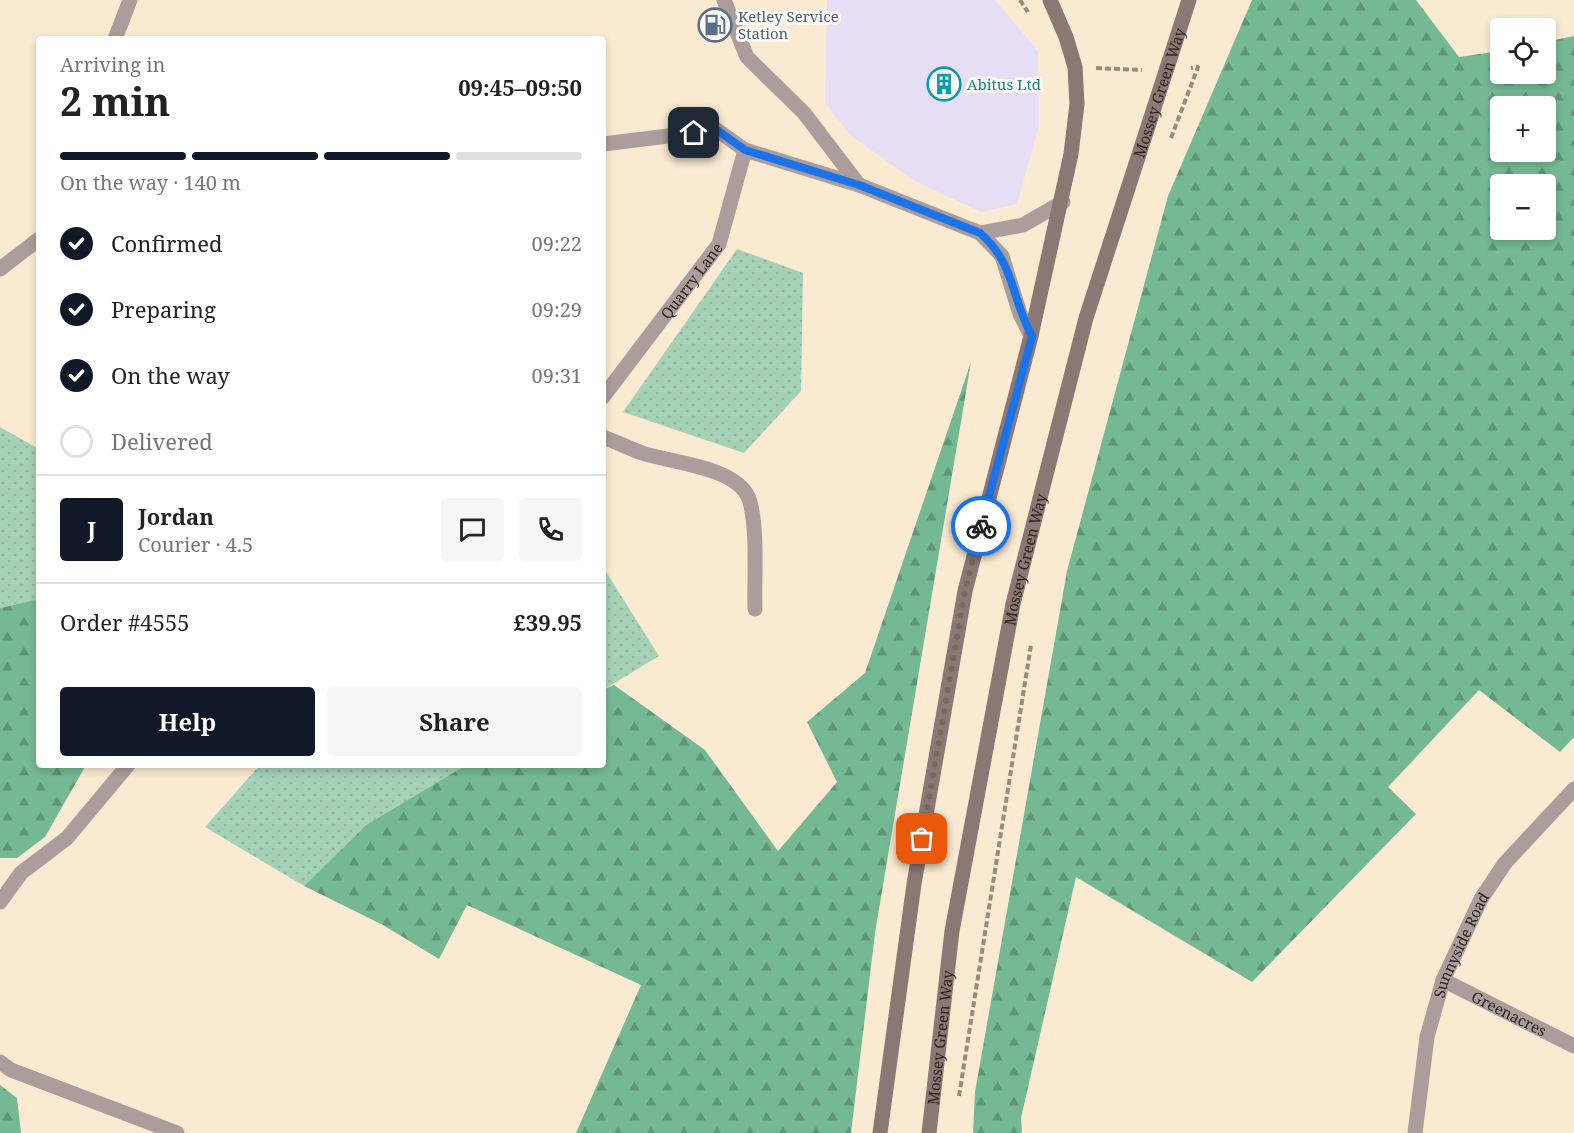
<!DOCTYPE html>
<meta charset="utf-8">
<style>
body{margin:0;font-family:"Noto Serif",serif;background:#f6f6f6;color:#222;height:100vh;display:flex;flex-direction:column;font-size:22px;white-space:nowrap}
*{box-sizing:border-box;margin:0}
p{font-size:20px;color:#767676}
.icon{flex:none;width:33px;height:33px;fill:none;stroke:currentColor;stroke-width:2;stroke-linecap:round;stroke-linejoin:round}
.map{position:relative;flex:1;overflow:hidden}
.details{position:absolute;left:36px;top:36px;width:570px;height:732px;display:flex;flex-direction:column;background:#fff;border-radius:6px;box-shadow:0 3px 9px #0003}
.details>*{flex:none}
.buttons{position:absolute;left:1490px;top:18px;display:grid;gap:12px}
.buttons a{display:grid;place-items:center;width:66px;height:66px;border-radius:6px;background:#fff;box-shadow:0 3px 9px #0003;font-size:30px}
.pin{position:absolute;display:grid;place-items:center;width:51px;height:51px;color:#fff;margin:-26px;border-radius:12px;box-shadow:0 3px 9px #0006}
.courier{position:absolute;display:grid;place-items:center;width:60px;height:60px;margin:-30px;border:4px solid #1a73e8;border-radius:50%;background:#fff;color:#222;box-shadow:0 2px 8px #0007}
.overview em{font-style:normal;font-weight:700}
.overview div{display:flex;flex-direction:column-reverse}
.overview{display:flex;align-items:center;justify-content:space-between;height:102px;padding:0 24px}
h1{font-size:39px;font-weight:700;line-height:45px}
.bar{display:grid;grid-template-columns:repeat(4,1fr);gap:9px 6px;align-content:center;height:72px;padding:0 24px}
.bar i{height:8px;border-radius:4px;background:#e0e0e0}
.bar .current{background:#111827}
.bar p{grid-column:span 4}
.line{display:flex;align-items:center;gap:15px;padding:0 24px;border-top:2px solid #e0e0e0}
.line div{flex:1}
.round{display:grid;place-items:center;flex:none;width:63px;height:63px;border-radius:6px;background:#f6f6f6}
ol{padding:0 24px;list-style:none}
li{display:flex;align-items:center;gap:18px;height:66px}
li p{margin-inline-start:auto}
li .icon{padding:6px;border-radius:50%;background:#111827;color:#fff;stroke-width:4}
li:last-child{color:#767676}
li i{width:33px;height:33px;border:3px solid #e0e0e0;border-radius:50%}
.cta{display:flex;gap:12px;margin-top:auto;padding:12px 24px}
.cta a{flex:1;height:69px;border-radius:6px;background:#111827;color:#fff;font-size:24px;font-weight:700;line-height:69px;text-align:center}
.cta a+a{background:#f6f6f6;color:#222}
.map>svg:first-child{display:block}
</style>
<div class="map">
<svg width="1574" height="1133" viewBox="0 0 1574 1133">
<defs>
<pattern id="grass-dots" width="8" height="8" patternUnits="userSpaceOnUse" patternTransform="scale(1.5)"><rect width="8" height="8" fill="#a5d1b7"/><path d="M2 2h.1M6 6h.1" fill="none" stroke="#8eb39d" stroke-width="1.8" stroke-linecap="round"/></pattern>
<pattern id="forest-firs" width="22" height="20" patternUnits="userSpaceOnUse" patternTransform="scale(1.5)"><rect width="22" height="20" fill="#75b994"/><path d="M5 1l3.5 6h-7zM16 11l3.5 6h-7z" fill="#609678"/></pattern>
</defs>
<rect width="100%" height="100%" fill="#faead2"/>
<!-- commercial -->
<path fill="#e6def4" d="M827,0h168l43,51 1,75 -22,78 -36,8 -66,-31 -65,-46 -25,-32z"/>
<!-- grass -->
<g fill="url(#grass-dots)">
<path d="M737,249l66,24 -2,118 -57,62 -121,-41z"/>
<path d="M0,427l39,22v150l-39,9z"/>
<path d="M603,567l56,89 -56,34z"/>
<path d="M260,765h206l-100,60 -62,61 -99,-59z"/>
</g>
<!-- forest -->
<g fill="url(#forest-firs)" fill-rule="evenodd">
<path d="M1252,0h164l43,57 41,-6v23h45v-32l29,-6v701l-14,15 -81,-62 -91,97 28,27 -164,168 -176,-105 -55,241 1,15h-49l2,-41 92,-521 101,-375zM1545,106v46h-45v-46zM1500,184h45v46h-45z"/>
<path d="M971,362l-96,571 -24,200h-275l65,-148 -174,-80 -28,54 -56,-34 -79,-39 62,-61 100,-60h137v-75l11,-5 91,65 73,101 59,-69 -30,-60 58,-49z"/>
<path d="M39,599v166h47l-41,72 -28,21h-17v-250z"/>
<path d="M0,1085l17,13 4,35h-21z"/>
</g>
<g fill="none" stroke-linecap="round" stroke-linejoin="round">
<!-- path -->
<g stroke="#978c7b" stroke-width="4" stroke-dasharray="6 3" stroke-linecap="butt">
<path d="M1020,0l8,12"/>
<path d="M1096,68l46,2"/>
<path d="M1171,138l27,-71 -7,1"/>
<path d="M959,1096l72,-451"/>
</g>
<!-- lane -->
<g stroke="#ab9d9b" stroke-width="15">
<path d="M724,0l23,57 57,56 55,72"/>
<path d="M0,902l21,-29 46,-35 61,-73"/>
</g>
<!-- street -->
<g stroke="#ab9d9b" stroke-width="15">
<path d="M115,39l15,-39"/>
<path d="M603,144l114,-14 28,20"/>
<path d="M980,233l43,-8 40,-23"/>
<path d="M0,269l39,-30"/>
<path id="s1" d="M603,397l116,-153 26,-94 114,35 121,48 22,23 18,58 11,22"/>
<path d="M603,437c13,5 26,11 39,16 30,10 99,14 108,49 8,31 4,75 5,107"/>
<path id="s2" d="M1443,980l131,66"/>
<path d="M0,1062l11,8 166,63"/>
<path id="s3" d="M1415,1133l12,-96 16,-57 38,-81 24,-36 69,-74"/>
</g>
<!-- secondary -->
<g stroke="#8b7774" stroke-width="15">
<path d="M880,1133l34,-249 51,-293 66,-255 40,-182 6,-50 -2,-37 -9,-30 -16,-37"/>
<path id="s4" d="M929,1133l23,-202 61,-327 73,-286 103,-318"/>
</g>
</g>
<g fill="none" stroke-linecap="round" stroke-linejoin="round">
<!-- done -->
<path stroke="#736a5c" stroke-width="6" stroke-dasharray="0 10.8" d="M922,839l43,-248 16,-65"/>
<!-- route -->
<path stroke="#1a73e8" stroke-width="8" d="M694,133l23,-3 28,20 114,35 121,48c35,30 31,65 52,103l-51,190"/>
</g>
<!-- icons -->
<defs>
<g id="fuel-ring" transform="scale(1.725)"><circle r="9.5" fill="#fcf9f4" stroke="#5c6f8a" stroke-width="1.5"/><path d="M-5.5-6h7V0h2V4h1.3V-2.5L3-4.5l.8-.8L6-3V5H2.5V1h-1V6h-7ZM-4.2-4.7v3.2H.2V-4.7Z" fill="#5c6f8a"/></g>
<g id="building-ring" transform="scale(1.725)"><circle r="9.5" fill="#fcf9f4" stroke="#0f9aa8" stroke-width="1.5"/><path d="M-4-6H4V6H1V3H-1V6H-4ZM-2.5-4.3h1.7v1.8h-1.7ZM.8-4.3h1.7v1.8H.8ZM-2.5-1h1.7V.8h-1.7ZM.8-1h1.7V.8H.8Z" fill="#0f9aa8"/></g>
</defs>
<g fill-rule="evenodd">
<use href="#fuel-ring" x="715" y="25"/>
<use href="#building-ring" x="944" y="84"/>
</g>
<g text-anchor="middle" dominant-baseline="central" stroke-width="6" stroke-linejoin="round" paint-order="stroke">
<!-- service labels -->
<g font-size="15" fill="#4e5e75" stroke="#fcf9f4" text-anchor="start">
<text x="738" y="16">Ketley Service<tspan x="738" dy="17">Station</tspan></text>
</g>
<!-- culture labels -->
<g font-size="15" fill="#0d838f" stroke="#fcf9f4" text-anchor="start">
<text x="967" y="84">Abitus Ltd</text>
</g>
<!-- street labels -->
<g font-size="15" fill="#2a251c" stroke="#fcf9f4">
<text stroke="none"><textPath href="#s4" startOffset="1068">Mossey Green Way</textPath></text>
<text stroke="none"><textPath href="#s1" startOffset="146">Quarry Lane</textPath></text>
<text stroke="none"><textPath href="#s4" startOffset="582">Mossey Green Way</textPath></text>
<text stroke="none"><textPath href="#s3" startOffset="195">Sunnyside Road</textPath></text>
<text stroke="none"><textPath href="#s2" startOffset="74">Greenacres</textPath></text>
<text stroke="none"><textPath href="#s4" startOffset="96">Mossey Green Way</textPath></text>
</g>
</g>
</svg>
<div class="buttons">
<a><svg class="icon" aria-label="locate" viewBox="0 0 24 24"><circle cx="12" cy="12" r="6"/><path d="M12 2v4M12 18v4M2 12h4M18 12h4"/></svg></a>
<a>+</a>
<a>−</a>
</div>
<div class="pin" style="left:922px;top:839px;background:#ea580c"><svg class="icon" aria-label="bag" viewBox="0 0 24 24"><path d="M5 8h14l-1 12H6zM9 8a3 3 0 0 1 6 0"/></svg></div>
<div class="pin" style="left:694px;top:133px;background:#1f2937"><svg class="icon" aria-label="home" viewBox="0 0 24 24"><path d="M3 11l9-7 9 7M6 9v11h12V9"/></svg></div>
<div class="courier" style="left:981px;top:526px"><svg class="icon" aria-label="bike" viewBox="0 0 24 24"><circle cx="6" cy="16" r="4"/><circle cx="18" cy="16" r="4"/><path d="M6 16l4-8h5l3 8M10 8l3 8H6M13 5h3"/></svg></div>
<section class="details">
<div class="overview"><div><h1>2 min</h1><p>Arriving in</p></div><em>09:45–09:50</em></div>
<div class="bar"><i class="current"></i><i class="current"></i><i class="current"></i><i></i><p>On the way · 140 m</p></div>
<ol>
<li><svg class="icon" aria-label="check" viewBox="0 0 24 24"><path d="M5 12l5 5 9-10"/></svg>Confirmed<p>09:22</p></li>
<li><svg class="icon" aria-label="check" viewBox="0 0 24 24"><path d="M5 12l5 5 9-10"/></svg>Preparing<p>09:29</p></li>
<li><svg class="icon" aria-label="check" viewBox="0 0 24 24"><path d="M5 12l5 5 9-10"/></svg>On the way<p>09:31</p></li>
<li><i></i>Delivered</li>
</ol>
<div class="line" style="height:108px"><b class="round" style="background:#111827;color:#fff">J</b><div><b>Jordan</b><p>Courier · 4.5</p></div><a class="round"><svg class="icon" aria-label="chat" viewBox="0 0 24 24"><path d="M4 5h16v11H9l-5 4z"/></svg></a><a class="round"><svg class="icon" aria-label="phone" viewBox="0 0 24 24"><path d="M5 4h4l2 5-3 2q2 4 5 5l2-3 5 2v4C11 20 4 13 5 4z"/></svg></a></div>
<div class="line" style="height:78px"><div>Order #4555</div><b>£39.95</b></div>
<div class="cta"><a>Help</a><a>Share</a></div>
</section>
</div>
